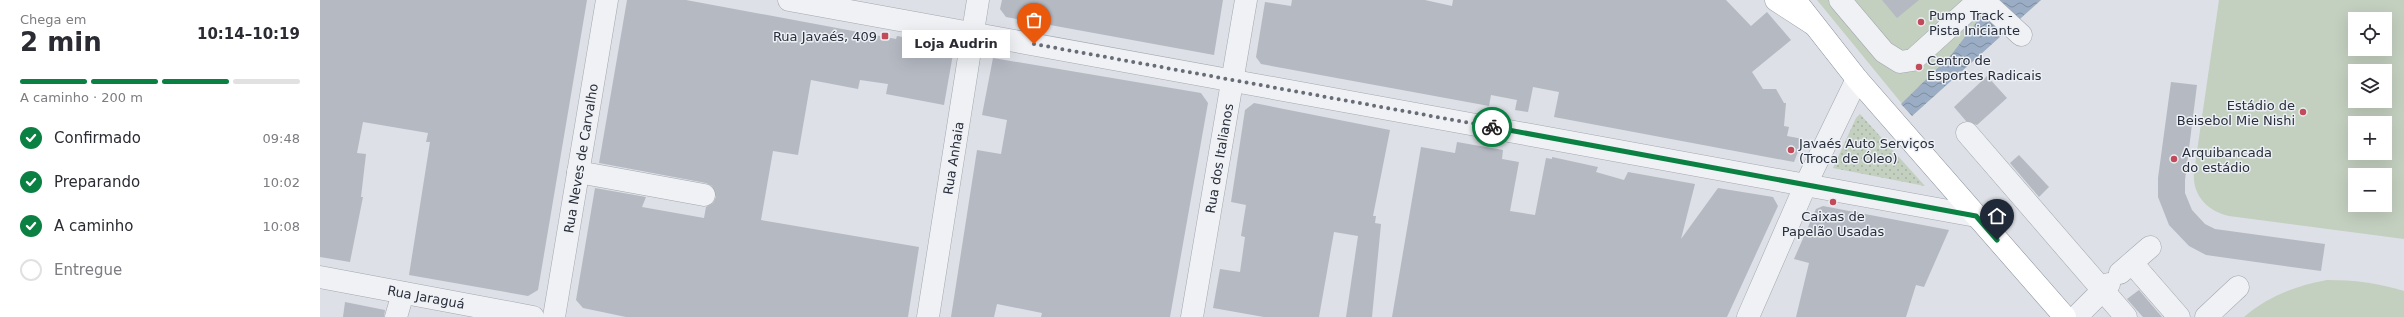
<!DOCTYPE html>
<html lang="pt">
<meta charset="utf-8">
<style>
body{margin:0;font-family:"DejaVu Sans",sans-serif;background:#f7f7f7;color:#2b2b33;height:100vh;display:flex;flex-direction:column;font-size:15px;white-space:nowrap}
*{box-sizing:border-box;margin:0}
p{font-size:13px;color:#7c7c81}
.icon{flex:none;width:22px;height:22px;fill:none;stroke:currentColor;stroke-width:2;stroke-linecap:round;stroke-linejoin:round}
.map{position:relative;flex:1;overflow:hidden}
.side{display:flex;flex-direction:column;background:#fff;width:320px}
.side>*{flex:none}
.controls{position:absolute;left:2028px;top:12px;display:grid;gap:8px}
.controls a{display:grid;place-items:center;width:44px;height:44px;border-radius:0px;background:#fff;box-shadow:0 4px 16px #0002;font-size:20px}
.pin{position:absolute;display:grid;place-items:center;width:34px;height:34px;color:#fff;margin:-41px -17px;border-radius:50% 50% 50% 0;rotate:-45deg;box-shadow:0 0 4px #0007}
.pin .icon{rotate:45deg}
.courier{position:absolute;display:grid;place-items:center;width:40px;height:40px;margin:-20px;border:3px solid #0b8043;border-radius:50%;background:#fff;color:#222;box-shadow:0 1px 5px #0007}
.bubble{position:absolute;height:28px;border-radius:0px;background:#fff;box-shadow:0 4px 16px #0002;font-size:13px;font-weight:700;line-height:28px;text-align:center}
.headline em{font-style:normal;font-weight:700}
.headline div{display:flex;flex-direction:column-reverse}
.headline{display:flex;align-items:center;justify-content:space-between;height:68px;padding:0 20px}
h1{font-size:26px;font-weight:700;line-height:30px}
.bar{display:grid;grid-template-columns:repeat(4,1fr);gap:6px 4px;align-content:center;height:48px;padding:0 20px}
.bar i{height:5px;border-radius:3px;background:#e1e1e2}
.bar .on{background:#0b8043}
.bar p{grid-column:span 4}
ol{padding:0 20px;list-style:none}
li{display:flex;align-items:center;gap:12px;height:44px}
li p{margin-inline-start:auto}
li .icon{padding:4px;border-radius:50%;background:#0b8043;color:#fff;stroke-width:4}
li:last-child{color:#7c7c81}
li i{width:22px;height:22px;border:2px solid #e1e1e2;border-radius:50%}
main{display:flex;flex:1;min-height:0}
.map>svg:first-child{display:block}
</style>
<main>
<section class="side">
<div class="headline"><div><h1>2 min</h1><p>Chega em</p></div><em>10:14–10:19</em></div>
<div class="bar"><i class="on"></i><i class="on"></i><i class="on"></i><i></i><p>A caminho · 200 m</p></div>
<ol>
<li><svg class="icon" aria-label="check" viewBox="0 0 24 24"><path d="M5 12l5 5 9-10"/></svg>Confirmado<p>09:48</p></li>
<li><svg class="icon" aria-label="check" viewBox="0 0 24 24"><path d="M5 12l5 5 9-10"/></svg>Preparando<p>10:02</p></li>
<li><svg class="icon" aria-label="check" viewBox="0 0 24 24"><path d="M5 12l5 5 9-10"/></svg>A caminho<p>10:08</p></li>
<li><i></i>Entregue</li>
</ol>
</section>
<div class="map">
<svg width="2084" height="317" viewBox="0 0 2084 317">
<defs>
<pattern id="park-dots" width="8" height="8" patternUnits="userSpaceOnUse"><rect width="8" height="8" fill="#c3cfbf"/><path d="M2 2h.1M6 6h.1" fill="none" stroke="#a8b2a5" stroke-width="1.8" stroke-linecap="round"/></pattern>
<pattern id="water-waves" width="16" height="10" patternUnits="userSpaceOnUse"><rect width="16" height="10" fill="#9aadc4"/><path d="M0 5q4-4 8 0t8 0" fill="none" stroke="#7e8da0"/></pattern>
</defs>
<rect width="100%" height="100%" fill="#dde0e6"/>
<!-- grass -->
<g fill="#c3cfbf" fill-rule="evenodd">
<path d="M1497,0h224l-129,116z"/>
<path d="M1899,0h185v239l-175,-23c-22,-5 -37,-21 -35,-44zM2035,19h30v30h-30zM2035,71h30v30h-30zM2035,123h30v30h-30zM2035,175h30v30h-30z"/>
<path d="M2007,280c27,0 51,3 77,11v26h-160c24,-21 51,-31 83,-37z"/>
</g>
<!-- park -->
<path fill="url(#park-dots)" d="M1540,114l65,72 -92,-18 23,-50z"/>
<!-- water -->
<path fill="url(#water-waves)" d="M1678,0h43l-129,116 -11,-12 50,-49 38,-49z"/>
<!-- building -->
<g fill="#b5b9c2">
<path d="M0,0h267l-49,290 -10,6 -119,-21 21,-133h-4l2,-9 -65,-11 -6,31 9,1 -5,43h2l-13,65 -30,-5z"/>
<path d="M307,0h59l210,39 1,-3 50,9 6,9 -9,51 -58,-11 2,-10 -28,-4 -2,9 -47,-9 -13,75 -25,-4 -12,69 158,27 -11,70h-282l-43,-9 -7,-8 19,-112 51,9 -4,10 62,11 2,-11 7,-4 3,-6 -4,-11 -6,-3 -107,-20z"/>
<path d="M682,0h221l-9,55 -208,-38 -6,-8z"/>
<path d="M972,0h133l27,6 1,-6h273l25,26 16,-14 24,28 -39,32 11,17h13l8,14h2l-2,23 5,1 -2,9 16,3 -9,23 -240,-45 5,-25 -26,-5 -5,25 -13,-2 2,-10 -26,-5 -2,11 -228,-42 -5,-7 9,-55 26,4z"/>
<path d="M1562,0h37l-22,18z"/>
<path d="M673,58l208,35 7,10 -38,214h-129l1,-4 -45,-9 -3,13h-43l26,-167 24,4 6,-34 -25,-5z"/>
<path d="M1667,76l20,22 -30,27 -11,-4 -12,-14z"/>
<path d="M1851,82l26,3 -12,95v13l7,17 13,14 10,5 110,15 -4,27 -115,-16 -17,-9 -20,-21 -11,-28v-19z"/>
<path d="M934,103l136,27 -17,86h3l-1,7 6,1 -9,93h-26l12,-81 -24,-4 -15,85h-55l-51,-9 7,-39 20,3 5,-35 -4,-1 5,-31 -15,-3 14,-92z"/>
<path d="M1137,142l46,8 -1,9 17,3 -9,49 25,4 11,-57 6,1v-2l46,10 -2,5 28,8 4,-8 67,12 -14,55 37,-51 55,9 5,9 -51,111h-335l29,-170 34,6z"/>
<path d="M1699,155l30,32 -10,10 -29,-34z"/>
<path d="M1503,206l126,24 -25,57 -8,-2 -10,32h-110l13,-54 -15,-4 22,-50z"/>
<path d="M1819,290l23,27h-19l-9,-10 -7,-8z"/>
<path d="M25,302l40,8 -1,7h-41z"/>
</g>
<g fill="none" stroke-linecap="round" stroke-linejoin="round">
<!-- minor casing -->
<g stroke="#a3a7af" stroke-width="23">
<g id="minor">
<path d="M469,0l1187,216"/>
<path d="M1520,0l44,52 16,10 13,-2 66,-60"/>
<path d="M1663,0l38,35"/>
<path d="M1647,133l159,184"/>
<path d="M258,172l126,23"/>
<path d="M1812,263l47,54"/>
<path d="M1800,273l30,-26"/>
<path id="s1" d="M0,277l213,40"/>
<path d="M76,317l7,-24"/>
<path id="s2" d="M234,317l53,-317"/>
<path id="s3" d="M608,317l50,-317"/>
<path id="s4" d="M872,317l54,-317"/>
<path d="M1428,317l58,-133 51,-105"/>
<path d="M1756,317l33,-33"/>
<path d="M1886,317l32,-30"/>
</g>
</g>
<!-- major casing -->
<g stroke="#9da5b0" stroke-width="23">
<path id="major" d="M1456,0l37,24"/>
</g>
<!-- highway casing -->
<g stroke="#868e9b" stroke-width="23">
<path id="highway" d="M1475,0l62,79 208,238"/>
</g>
<!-- minor -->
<use href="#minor" stroke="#eff1f4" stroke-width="22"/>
<!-- major -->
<use href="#major" stroke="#fff" stroke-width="22"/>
<!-- highway -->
<use href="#highway" stroke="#fff" stroke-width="22"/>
</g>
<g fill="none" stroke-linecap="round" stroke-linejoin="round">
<!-- done -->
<path stroke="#676c77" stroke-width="4" stroke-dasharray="0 7.2" d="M714,44l458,83"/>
<!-- route -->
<path stroke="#0b8043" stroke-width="5" d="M1172,127l484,89 21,24"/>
</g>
<!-- markers -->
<g fill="#c34a59" stroke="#eceff4" stroke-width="1.5">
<circle cx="1601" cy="22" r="4"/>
<rect x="561" y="32" width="8" height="8" rx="2"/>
<circle cx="1599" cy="67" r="4"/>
<circle cx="1983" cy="112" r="4"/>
<circle cx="1471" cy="150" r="4"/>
<circle cx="1854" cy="159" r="4"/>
<circle cx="1513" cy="202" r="4"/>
</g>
<g text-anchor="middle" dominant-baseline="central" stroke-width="3" stroke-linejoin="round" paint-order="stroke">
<!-- poi labels -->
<g font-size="13" fill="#282e3b" stroke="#eceff4" text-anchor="start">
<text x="1609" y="15">Pump Track -<tspan x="1609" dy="15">Pista Iniciante</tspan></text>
<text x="557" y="36" text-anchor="end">Rua Javaés, 409</text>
<text x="1607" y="60">Centro de<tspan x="1607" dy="15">Esportes Radicais</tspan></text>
<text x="1975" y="105" text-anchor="end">Estádio de<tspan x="1975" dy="15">Beisebol Mie Nishi</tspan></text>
<text x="1479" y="143">Javaés Auto Serviços<tspan x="1479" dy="15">(Troca de Óleo)</tspan></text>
<text x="1862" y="152">Arquibancada<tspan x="1862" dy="15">do estádio</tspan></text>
<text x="1513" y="216" text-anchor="middle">Caixas de<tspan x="1513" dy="15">Papelão Usadas</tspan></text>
</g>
<!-- street labels -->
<g font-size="13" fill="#282e3b" stroke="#eceff4">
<text stroke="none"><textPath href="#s2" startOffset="161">Rua Neves de Carvalho</textPath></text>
<text stroke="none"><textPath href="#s3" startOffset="161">Rua Anhaia</textPath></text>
<text stroke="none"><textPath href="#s4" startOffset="161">Rua dos Italianos</textPath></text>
<text stroke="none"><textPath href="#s1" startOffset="108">Rua Jaraguá</textPath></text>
</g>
</g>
</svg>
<div class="controls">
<a><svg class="icon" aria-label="locate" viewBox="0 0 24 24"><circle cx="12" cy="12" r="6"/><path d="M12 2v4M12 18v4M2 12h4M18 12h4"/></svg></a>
<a><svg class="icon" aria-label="layers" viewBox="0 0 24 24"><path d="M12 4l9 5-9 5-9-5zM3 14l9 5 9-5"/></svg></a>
<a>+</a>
<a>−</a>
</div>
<div class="pin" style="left:714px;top:44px;background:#ea580c"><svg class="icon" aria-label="bag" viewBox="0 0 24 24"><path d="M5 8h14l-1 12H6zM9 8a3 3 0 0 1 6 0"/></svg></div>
<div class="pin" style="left:1677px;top:240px;background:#1f2937"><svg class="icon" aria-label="home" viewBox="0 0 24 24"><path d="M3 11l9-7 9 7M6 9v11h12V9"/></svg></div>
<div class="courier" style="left:1172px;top:127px"><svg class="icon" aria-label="bike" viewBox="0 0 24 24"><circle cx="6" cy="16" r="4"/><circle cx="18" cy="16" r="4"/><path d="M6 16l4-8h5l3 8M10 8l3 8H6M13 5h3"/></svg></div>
<div class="bubble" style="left:582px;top:30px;width:108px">Loja Audrin</div>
</div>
</main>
